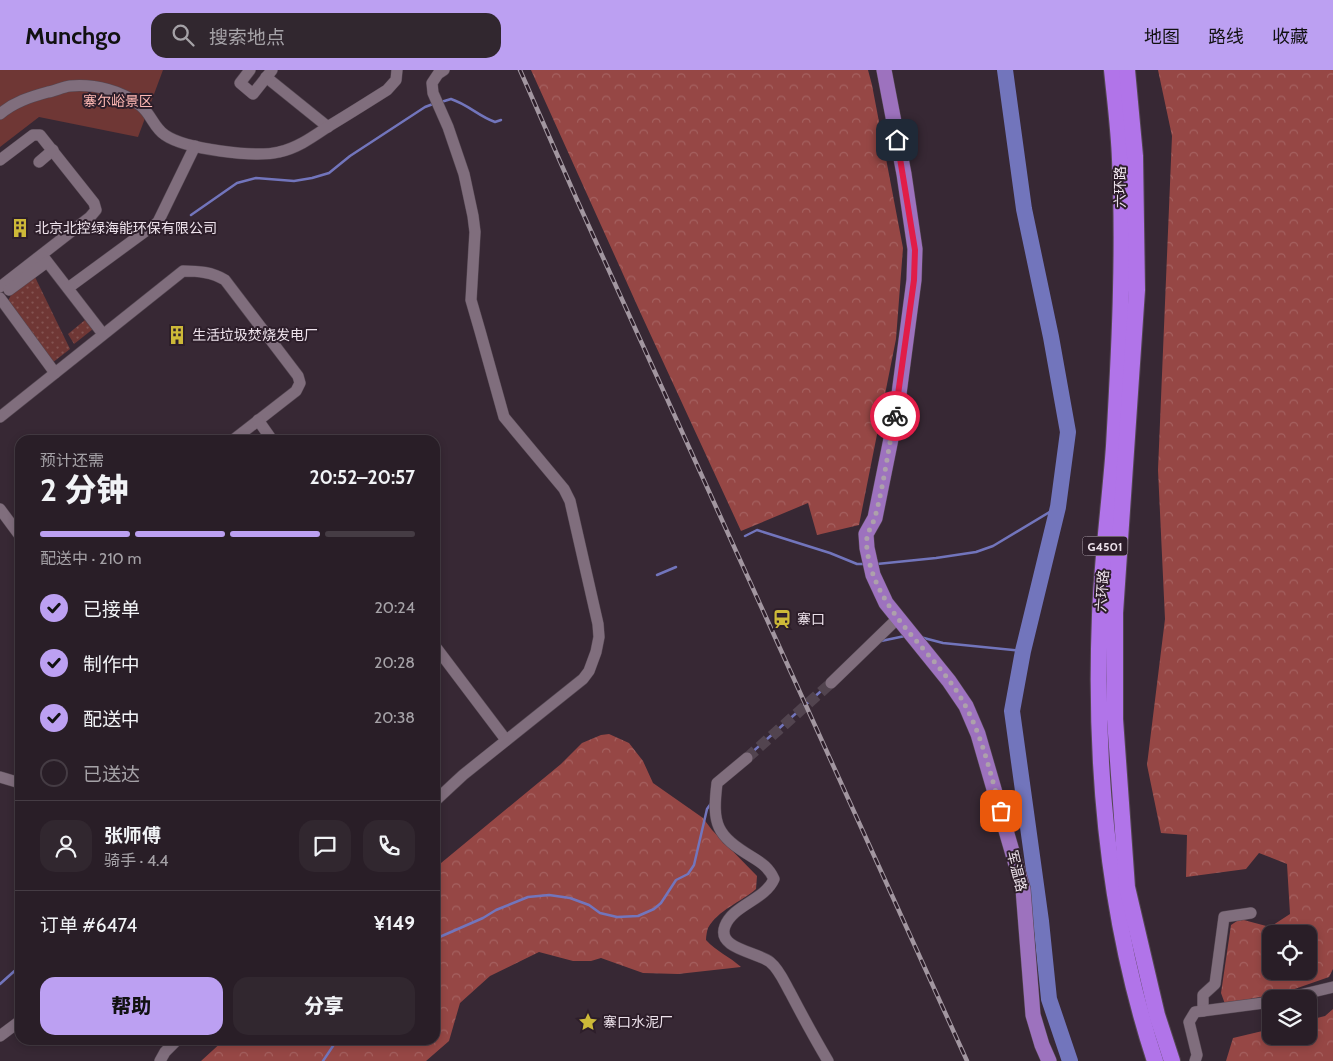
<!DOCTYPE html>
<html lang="zh">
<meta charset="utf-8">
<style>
body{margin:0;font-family:Cabin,"Noto Sans SC",sans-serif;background:#31272f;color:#f1f3f6;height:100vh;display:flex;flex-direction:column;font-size:19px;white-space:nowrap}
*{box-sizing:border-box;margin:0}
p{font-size:16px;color:#a5a2a7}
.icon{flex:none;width:28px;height:28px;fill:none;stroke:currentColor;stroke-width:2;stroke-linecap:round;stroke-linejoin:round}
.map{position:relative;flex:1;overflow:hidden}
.sheet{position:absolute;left:15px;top:365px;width:425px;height:610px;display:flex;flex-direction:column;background:#291e27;border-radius:15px;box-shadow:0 2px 8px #0003,0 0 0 1px #453c44}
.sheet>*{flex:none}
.buttons{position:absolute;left:1262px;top:855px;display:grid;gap:10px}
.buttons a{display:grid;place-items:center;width:55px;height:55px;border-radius:10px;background:#291e27;box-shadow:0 2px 8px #0003,0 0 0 1px #453c44;font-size:25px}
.pin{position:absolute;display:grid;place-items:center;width:42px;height:42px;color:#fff;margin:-21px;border-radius:10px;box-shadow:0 2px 8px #0006}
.courier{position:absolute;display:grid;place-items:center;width:50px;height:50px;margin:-25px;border:4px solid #e11d48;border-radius:50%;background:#fff;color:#222;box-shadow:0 1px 6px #0007}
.summary em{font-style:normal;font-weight:800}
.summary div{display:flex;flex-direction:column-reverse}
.summary{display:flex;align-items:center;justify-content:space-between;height:85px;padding:0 25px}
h1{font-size:32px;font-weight:800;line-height:38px}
.bar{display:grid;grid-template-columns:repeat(4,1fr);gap:8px 5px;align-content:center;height:60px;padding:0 25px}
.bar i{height:6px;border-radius:4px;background:#453c44}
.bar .active{background:#bca0f2}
.bar p{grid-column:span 4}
.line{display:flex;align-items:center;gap:12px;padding:0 25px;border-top:1px solid #453c44}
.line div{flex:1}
.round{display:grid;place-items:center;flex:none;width:52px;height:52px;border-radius:15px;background:#31272f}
ol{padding:0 25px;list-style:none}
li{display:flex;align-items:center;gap:15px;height:55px}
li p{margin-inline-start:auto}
li .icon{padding:5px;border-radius:50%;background:#bca0f2;color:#111;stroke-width:4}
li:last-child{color:#a5a2a7}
li i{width:28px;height:28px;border:2px solid #453c44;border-radius:50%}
.cta{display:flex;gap:10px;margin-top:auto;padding:10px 25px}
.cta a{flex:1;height:58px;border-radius:15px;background:#bca0f2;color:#111;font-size:20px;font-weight:800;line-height:58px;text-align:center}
.cta a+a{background:#31272f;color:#f1f3f6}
header{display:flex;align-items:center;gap:30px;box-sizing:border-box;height:70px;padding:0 25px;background:#bca0f2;color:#111}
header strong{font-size:24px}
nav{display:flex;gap:28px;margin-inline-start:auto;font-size:18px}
.search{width:350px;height:45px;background:#31272f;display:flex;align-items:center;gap:12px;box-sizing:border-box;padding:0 18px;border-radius:15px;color:#a5a2a7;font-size:19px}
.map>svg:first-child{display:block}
</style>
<header>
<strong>Munchgo</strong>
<div class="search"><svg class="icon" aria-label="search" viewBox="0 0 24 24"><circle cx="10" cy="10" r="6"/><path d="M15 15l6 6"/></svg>搜索地点</div>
<nav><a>地图</a><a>路线</a><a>收藏</a></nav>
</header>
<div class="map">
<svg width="1333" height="991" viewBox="0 0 1333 991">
<defs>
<pattern id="grass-dots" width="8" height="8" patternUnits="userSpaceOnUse" patternTransform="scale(1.25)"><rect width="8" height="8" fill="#6f3735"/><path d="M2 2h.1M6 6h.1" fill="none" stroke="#845452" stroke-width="1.8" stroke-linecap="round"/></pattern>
<pattern id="forest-crowns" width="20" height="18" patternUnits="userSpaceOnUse" patternTransform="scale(1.25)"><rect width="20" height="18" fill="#964745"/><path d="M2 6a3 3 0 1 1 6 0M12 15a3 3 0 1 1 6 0" fill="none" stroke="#a56160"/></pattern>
</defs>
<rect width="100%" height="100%" fill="#372834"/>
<!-- grass -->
<g fill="url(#grass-dots)">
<path d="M34,205l36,74 -18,14 -44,-62 3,-6z"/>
<path d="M85,250l8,9 -19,15 -6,-10z"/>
</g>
<!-- forest -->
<g fill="url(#forest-crowns)" fill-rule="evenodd">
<path d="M531,0h337l4,15 31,163 -7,91 -37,186 -42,10 -9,-32 -67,28 -100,-217z"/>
<path d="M1158,0h175v899l-4,8 -43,15 -61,12 -4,-11 10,-68 9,-6 30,8 20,-13 -3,-50 -28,-11 -13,16 -60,8 1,-42 -26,-2 -14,-68 18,-146 -7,-149 14,-334zM1271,864h38v37h-38z"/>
<path d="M609,664l20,9 14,18 10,22 50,35 9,12 45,46 -1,13c-15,13 -38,21 -48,39 -1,3 -2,8 -2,12 10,11 24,17 35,27l-63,7 -35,-1 -42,-15 -10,3h-18l-34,-9 -49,24 -30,27 -11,38 -23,20h-225l23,-21h211v-172l126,-104 21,-21 19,-8z"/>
<path d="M1333,939v52h-107l7,-23 38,-9v7h38v-16l16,-4z"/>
</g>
<!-- park -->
<path fill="#6f3735" d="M0,0h163l-25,67 -99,-20 -39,30z"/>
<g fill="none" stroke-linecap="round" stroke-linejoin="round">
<!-- stream -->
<g stroke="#7275bc" stroke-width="2.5">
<path d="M441,32l10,-3c18,6 27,17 44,23l6,-2"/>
<path d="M191,145l46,-32 19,-5 38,3 18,-3 17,-5 21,-17 75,-49 8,-3"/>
<path d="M745,466l12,-6 73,23 27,11h9"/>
<path d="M877,494l59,-6 40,-6 17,-6 65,-39"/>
<path d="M657,505l19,-8"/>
<path d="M920,567l23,6 80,8"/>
<path d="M881,571l24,-5"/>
<path d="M749,685l80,-71"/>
<path d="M435,869l48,-21 13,-8 32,-13 21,-2 21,3 19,7 11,8 17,4 21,-1 16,-7 7,-6 15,-23 12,-6 6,-9 13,-56 5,-7"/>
<path d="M0,914l20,-18"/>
<path d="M323,991l14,-21"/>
</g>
<!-- river -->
<path stroke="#7275bc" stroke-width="16" d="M1005,0l19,139 27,128 17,95 -10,75 -35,144 -11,60 29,210 8,78 21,62"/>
<!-- minor-tunnel -->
<path stroke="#52444f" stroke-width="11" stroke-dasharray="11 5.5" stroke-linecap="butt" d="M747,688l84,-75"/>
<!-- minor casing -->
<g stroke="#544752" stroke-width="12">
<g id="minor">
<path d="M250,0l-10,13 13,11 19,-24"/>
<path d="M266,7l62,50"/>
<path d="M0,44c14,-12 30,-17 48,-22 7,-1 14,-5 22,-6 25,-2 51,4 71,20 10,8 13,22 24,29 20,14 90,23 114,17 19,-4 35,-16 50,-26 20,-12 39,-24 58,-36l9,-10 1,-10"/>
<path d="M0,90l33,-25h7l54,68 2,7 -6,7 -90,70"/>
<path d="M39,92l14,-12"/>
<path d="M42,185l61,79"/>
<path d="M68,218l90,-66 37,-76"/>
<path d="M9,220l38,-28"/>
<path d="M0,228l55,75"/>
<path d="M0,347l183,-146c15,0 29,1 42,9l73,96 2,7 -4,8 -63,49"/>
<path d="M258,350l14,20"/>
<path d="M0,439l20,27"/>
<path d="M435,576l71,94"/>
<path d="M831,613l66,-64"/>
<path d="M747,688l-30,25c-5,42 -1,52 35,74 10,6 17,11 22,22 -9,21 -41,26 -49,47 -9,23 33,26 45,36 10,8 15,22 21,32 12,23 24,45 37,67"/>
<path d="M0,707l20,6"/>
<path d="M435,731l28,-26 120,-96 6,-8 7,-19 3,-15 -1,-13 -28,-123 -6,-12 -60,-72 -24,-86 -9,-31 4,-68 -2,-16 -9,-42 -16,-47 -15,-34 -1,-10 6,-9 6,-4"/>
<path d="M1283,929l50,-12"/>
<path d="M1203,941v-16l12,-11 9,-67 27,-4"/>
<path d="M0,966l20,-15"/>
<path d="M160,991l5,-9 12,-12"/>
<path d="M1195,991l2,-6 -8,-33 6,-10 76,-10"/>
</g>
</g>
<!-- major casing -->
<g stroke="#544752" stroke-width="16">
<path id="major" d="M884,0l20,104 11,75 -1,31 -17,129 -22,109 -9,16 1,14 6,27 13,28 63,78 17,25 12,28 45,155 10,126 9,30 7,16"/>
</g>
<!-- highway casing -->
<g stroke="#544752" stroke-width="18">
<g id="highway">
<path d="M1112,0c3,30 7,60 8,90 2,43 2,87 1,130 -1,52 -4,104 -7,156 -4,56 -12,113 -14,169 -6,151 8,303 55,446"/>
<path d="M1127,0l8,86 2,134 -22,323v106l12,168 30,128 15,46"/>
</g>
</g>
<!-- minor -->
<use href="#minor" stroke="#806e7d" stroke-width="11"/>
<!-- major -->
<use href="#major" stroke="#9d72be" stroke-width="15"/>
<!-- highway -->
<use href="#highway" stroke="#b174e9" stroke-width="16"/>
<!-- rail casing -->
<g stroke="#a296a0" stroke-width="4.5">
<path id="rail" d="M520,0l57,130 390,861"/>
</g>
<!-- rail -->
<use href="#rail" stroke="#2d1e2a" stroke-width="2.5" stroke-dasharray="8" stroke-linecap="butt"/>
</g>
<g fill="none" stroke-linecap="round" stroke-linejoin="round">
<!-- done -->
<path stroke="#ada1ab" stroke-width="5" stroke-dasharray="0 9" d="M895,346c-7,34 -11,68 -20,101 -4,13 -10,15 -8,32 8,66 70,102 99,158 17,32 25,69 35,104"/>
<!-- route -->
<path stroke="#e11d48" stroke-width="6" d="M895,346l19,-136 1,-30 -18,-110"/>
</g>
<!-- icons -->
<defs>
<g id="building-bare" transform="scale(1.5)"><path d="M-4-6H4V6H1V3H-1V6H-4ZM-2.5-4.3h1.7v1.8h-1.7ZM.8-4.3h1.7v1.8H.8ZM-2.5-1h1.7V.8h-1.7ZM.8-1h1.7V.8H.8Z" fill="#cdb938" stroke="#2d1e2a" stroke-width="2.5" paint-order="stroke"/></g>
<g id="station-bare" transform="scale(1.5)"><path d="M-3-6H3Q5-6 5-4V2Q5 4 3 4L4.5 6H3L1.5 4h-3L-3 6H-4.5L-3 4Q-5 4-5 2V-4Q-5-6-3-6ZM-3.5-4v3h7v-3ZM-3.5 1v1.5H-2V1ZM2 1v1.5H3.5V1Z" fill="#cdb938" stroke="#2d1e2a" stroke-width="2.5" paint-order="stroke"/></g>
<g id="sight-bare" transform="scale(1.5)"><path d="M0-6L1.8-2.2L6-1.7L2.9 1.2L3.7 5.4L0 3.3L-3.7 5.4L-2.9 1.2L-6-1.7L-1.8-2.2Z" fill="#cdb938" stroke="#2d1e2a" stroke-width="2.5" paint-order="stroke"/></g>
</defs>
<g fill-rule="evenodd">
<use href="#building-bare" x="20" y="158"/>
<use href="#building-bare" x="177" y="265"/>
<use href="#station-bare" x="782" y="549"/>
<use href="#sight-bare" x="588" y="952"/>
</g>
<g text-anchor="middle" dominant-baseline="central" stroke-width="4" stroke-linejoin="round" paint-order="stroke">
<!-- shield labels -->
<rect fill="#2d1e2a" stroke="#b3a7b1" stroke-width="1" x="1082.5" y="466.5" width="45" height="19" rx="4"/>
<g font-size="12" font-weight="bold" fill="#ede2eb">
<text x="1105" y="476">G4501</text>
</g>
<!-- park labels -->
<g font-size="14" fill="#ffb9b4" stroke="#2d1e2a">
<text x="118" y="31">寨尔峪景区</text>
</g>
<!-- street labels -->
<g font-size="14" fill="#ede2eb" stroke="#2d1e2a">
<text transform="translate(1120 117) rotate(-90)">六环路</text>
<text transform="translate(1102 521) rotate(-86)">六环路</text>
<text transform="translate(1017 801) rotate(76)">军温路</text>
</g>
<!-- poi labels -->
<g font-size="14" fill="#ede2eb" stroke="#2d1e2a" text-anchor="start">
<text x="35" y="158">北京北控绿海能环保有限公司</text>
<text x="192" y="265">生活垃圾焚烧发电厂</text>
<text x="797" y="549">寨口</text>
<text x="603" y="952">寨口水泥厂</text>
</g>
</g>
</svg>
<div class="buttons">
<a><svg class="icon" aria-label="locate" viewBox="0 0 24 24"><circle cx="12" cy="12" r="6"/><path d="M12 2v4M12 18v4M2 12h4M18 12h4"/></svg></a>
<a><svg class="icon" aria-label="layers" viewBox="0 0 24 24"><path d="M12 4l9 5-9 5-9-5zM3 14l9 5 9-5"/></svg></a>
</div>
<div class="pin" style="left:1001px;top:741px;background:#ea580c"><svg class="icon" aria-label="bag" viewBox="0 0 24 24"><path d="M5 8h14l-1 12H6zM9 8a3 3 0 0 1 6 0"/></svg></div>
<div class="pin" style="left:897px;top:70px;background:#1f2937"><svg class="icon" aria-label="home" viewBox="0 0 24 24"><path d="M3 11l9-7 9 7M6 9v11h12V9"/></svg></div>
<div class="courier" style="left:895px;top:346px"><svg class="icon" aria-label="bike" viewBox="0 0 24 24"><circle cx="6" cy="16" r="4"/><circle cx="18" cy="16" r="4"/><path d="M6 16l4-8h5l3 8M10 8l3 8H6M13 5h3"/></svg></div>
<section class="sheet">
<div class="summary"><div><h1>2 分钟</h1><p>预计还需</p></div><em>20:52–20:57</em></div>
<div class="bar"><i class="active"></i><i class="active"></i><i class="active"></i><i></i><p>配送中 · 210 m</p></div>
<ol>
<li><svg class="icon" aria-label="check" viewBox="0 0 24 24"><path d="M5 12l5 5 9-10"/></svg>已接单<p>20:24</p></li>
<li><svg class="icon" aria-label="check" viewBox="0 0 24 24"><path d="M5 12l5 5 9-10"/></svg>制作中<p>20:28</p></li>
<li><svg class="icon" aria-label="check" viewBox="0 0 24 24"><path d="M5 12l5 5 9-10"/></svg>配送中<p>20:38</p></li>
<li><i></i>已送达</li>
</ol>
<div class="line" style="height:90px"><a class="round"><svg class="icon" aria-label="person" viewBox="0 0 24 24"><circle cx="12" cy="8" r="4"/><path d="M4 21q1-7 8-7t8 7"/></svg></a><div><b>张师傅</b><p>骑手 · 4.4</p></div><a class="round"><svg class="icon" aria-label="chat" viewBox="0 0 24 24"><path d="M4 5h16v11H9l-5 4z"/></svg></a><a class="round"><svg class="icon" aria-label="phone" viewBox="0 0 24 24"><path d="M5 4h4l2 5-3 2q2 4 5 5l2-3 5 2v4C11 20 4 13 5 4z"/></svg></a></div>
<div class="line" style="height:65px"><div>订单 #6474</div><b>¥149</b></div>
<div class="cta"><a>帮助</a><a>分享</a></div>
</section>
</div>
